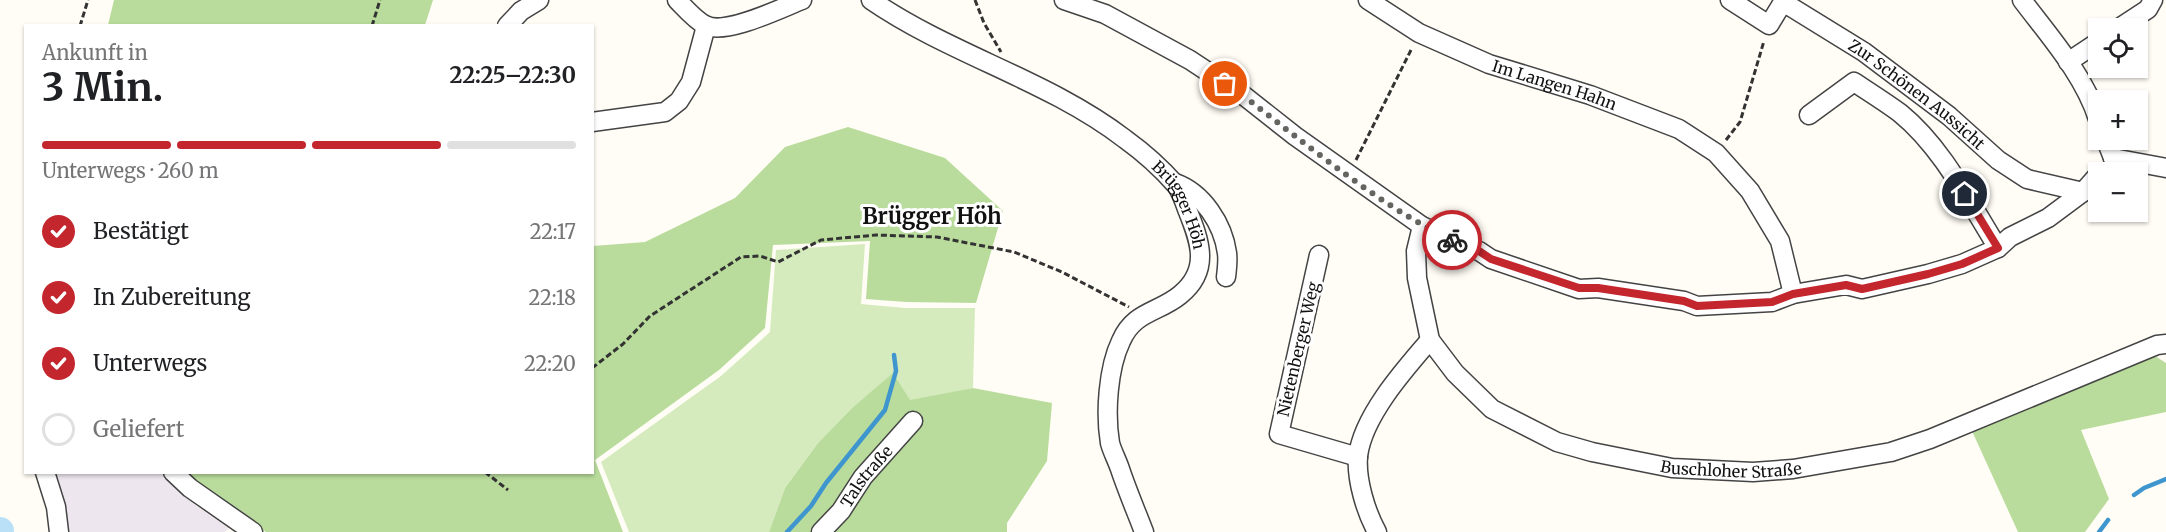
<!DOCTYPE html>
<html lang="de">
<meta charset="utf-8">
<style>
body{margin:0;font-family:Merriweather,serif;background:#f2f2f2;color:#202124;height:100vh;display:flex;flex-direction:column;font-size:22px;white-space:nowrap}
*{box-sizing:border-box;margin:0}
p{font-size:20px;color:#757577}
.icon{flex:none;width:33px;height:33px;fill:none;stroke:currentColor;stroke-width:2;stroke-linecap:round;stroke-linejoin:round}
.map{position:relative;flex:1;overflow:hidden}
.details{position:absolute;left:24px;top:24px;width:570px;height:450px;display:flex;flex-direction:column;background:#fff;border-radius:0px;box-shadow:0 2px 4px #0004}
.details>*{flex:none}
.tools{position:absolute;left:2088px;top:18px;display:grid;gap:12px}
.tools a{display:grid;place-items:center;width:60px;height:60px;border-radius:0px;background:#fff;box-shadow:0 2px 4px #0004;font-size:30px}
.pin{position:absolute;display:grid;place-items:center;width:51px;height:51px;color:#fff;margin:-26px;border:3px solid #fff;border-radius:50%;box-shadow:0 2px 6px #0007}
.courier{position:absolute;display:grid;place-items:center;width:60px;height:60px;margin:-30px;border:4px solid #c4262e;border-radius:50%;background:#fff;color:#222;box-shadow:0 2px 8px #0007}
.head em{font-style:normal;font-weight:700}
.head div{display:flex;flex-direction:column-reverse}
.head{display:flex;align-items:center;justify-content:space-between;height:102px;padding:0 18px}
h1{font-size:39px;font-weight:700;line-height:45px}
.bar{display:grid;grid-template-columns:repeat(4,1fr);gap:9px 6px;align-content:center;height:72px;padding:0 18px}
.bar i{height:8px;border-radius:4px;background:#e0e0e0}
.bar .on{background:#c4262e}
.bar p{grid-column:span 4}
ol{padding:0 18px;list-style:none}
li{display:flex;align-items:center;gap:18px;height:66px}
li p{margin-inline-start:auto}
li .icon{padding:6px;border-radius:50%;background:#c4262e;color:#fff;stroke-width:4}
li:last-child{color:#757577}
li i{width:33px;height:33px;border:3px solid #e0e0e0;border-radius:50%}
.map>svg:first-child{display:block}
</style>
<div class="map">
<svg width="2166" height="532" viewBox="0 0 2166 532">
<rect width="100%" height="100%" fill="#fffdf5"/>
<!-- industrial -->
<path fill="#eee6ef" d="M38,473h124l33,32 34,23 -4,4h-167z"/>
<!-- green -->
<path fill="#d5ebbd" d="M865,244l-4,60 44,4h70l-2,80 -63,13 -17,-27 -41,34 -34,35 -33,45 -16,44h-140l-28,-70 120,-86 49,-44 6,-82z"/>
<!-- forest -->
<g fill="#b9dc9c">
<path d="M114,0h319l-8,25h-317z"/>
<path d="M848,127l97,31 58,53 -27,92 -70,-1 -40,-3 4,-58 -97,4 -8,83 -46,42 -124,90 28,72h-357l-72,-52 -8,-7 406,-1 1,-226 52,-4 90,-44 50,-51z"/>
<path d="M2155,356l11,7v49l-85,18 28,69 -24,33h-67l-46,-101z"/>
<path d="M893,373l17,27 63,-12 79,15 -5,58 -40,62v9h-238l16,-44 33,-45 34,-35z"/>
</g>
<g fill="none" stroke-linecap="round" stroke-linejoin="round">
<!-- stream -->
<g stroke="#3f96cf" stroke-width="4.5">
<path d="M2134,495l10,-7 22,-9"/>
<path d="M787,532l24,-26 15,-23 59,-73 11,-39 -2,-16"/>
<path d="M2099,532l9,-12"/>
</g>
<!-- river -->
<path stroke="#b9e0f7" stroke-width="28" d="M0,531v1"/>
<!-- minor casing -->
<g stroke="#444" stroke-width="21">
<g id="minor">
<path d="M677,0c8,8 18,20 28,25 20,11 76,-17 97,-25"/>
<path id="s1" d="M871,0c80,55 177,80 254,139 18,13 36,29 51,46 5,6 8,16 11,24 13,32 24,61 -7,86 -22,18 -46,16 -59,46 -13,27 -16,72 -11,102 2,8 7,17 10,26 7,21 16,42 24,63"/>
<path d="M1064,0l41,14 85,46 53,35 52,41 127,90 57,25 12,8 88,30 19,-1 86,13 13,5 75,-4 21,-8 53,-9 16,4 66,-15 34,-10 36,-16 12,-11 38,-19 35,-26 15,-17"/>
<path id="s2" d="M1368,0l51,33 70,31 101,31 89,34 37,24 34,38 30,50 13,53"/>
<path id="s3" d="M1730,0l39,25 14,-23 81,50 85,64 49,44 29,19 56,13"/>
<path d="M2022,0c28,37 62,75 76,119"/>
<path d="M507,26l14,-15 18,-11"/>
<path d="M2119,28l29,-19 5,-9"/>
<path d="M2068,62l30,-20"/>
<path d="M1809,115l45,-33c15,10 31,20 46,31 43,35 69,89 98,135"/>
<path d="M592,122l73,-10 14,-11 12,-19 15,-56"/>
<path d="M2106,140l7,18"/>
<path d="M2113,158l53,10"/>
<path d="M1175,183c28,10 48,41 52,70 1,7 0,16 -1,24"/>
<path id="s4" d="M1422,226l-6,25 1,27 13,62 25,33 37,36 65,33 35,10 80,16 81,4 40,-3 98,-17 39,-13 227,-94 9,-1"/>
<path d="M1319,255l-40,179 79,23"/>
<path d="M45,472l11,35 3,25"/>
<path d="M173,472l17,16 63,44"/>
<path id="s5" d="M821,532l20,-21 22,-34 50,-56"/>
<path d="M1377,532c-11,-20 -21,-52 -19,-76 5,-40 46,-86 72,-116"/>
</g>
</g>
<!-- path -->
<g stroke="#333" stroke-width="3" stroke-dasharray="6 3" stroke-linecap="butt">
<path d="M975,0l9,23 17,29"/>
<path d="M80,26l8,-26"/>
<path d="M372,26l8,-26"/>
<path d="M1726,140l14,-18 24,-81"/>
<path d="M1356,160l56,-112"/>
<path d="M592,368l31,-24 27,-28 91,-59 19,-1 18,6 43,-22 55,-5 61,2 77,15 48,20 67,35"/>
<path d="M485,472l23,18"/>
</g>
<!-- minor -->
<use href="#minor" stroke="#fff" stroke-width="18"/>
</g>
<g fill="none" stroke-linecap="round" stroke-linejoin="round">
<!-- done -->
<path stroke="#646461" stroke-width="6" stroke-dasharray="0 10.8" d="M1225,84c25,15 47,35 70,52 48,37 103,79 157,104"/>
<!-- route -->
<path stroke="#c4262e" stroke-width="8" d="M1452,240l27,11 12,8 88,29h19l86,13 13,5 75,-4 21,-8 53,-9 16,4 66,-15 34,-10 36,-16 -33,-54"/>
</g>
<g text-anchor="middle" dominant-baseline="central" stroke-width="6" stroke-linejoin="round" paint-order="stroke">
<!-- street labels -->
<g font-size="16" fill="#111" stroke="#fff">
<text stroke="none"><textPath href="#s2" startOffset="206">Im Langen Hahn</textPath></text>
<text stroke="none"><textPath href="#s3" startOffset="236">Zur Schönen Aussicht</textPath></text>
<text stroke="none"><textPath href="#s1" startOffset="378">Brügger Höh</textPath></text>
<text transform="translate(1298 349) rotate(-77)">Nietenberger Weg</text>
<text stroke="none"><textPath href="#s4" startOffset="459">Buschloher Straße</textPath></text>
<text stroke="none"><textPath href="#s5" startOffset="72">Talstraße</textPath></text>
</g>
<!-- district labels -->
<g font-size="22" font-weight="bold" fill="#111" stroke="#fff">
<text x="932" y="216">Brügger Höh</text>
</g>
</g>
</svg>
<div class="tools">
<a><svg class="icon" aria-label="locate" viewBox="0 0 24 24"><circle cx="12" cy="12" r="6"/><path d="M12 2v4M12 18v4M2 12h4M18 12h4"/></svg></a>
<a>+</a>
<a>−</a>
</div>
<div class="pin" style="left:1225px;top:84px;background:#ea580c"><svg class="icon" aria-label="bag" viewBox="0 0 24 24"><path d="M5 8h14l-1 12H6zM9 8a3 3 0 0 1 6 0"/></svg></div>
<div class="pin" style="left:1965px;top:194px;background:#1f2937"><svg class="icon" aria-label="home" viewBox="0 0 24 24"><path d="M3 11l9-7 9 7M6 9v11h12V9"/></svg></div>
<div class="courier" style="left:1452px;top:240px"><svg class="icon" aria-label="bike" viewBox="0 0 24 24"><circle cx="6" cy="16" r="4"/><circle cx="18" cy="16" r="4"/><path d="M6 16l4-8h5l3 8M10 8l3 8H6M13 5h3"/></svg></div>
<section class="details">
<div class="head"><div><h1>3 Min.</h1><p>Ankunft in</p></div><em>22:25–22:30</em></div>
<div class="bar"><i class="on"></i><i class="on"></i><i class="on"></i><i></i><p>Unterwegs · 260 m</p></div>
<ol>
<li><svg class="icon" aria-label="check" viewBox="0 0 24 24"><path d="M5 12l5 5 9-10"/></svg>Bestätigt<p>22:17</p></li>
<li><svg class="icon" aria-label="check" viewBox="0 0 24 24"><path d="M5 12l5 5 9-10"/></svg>In Zubereitung<p>22:18</p></li>
<li><svg class="icon" aria-label="check" viewBox="0 0 24 24"><path d="M5 12l5 5 9-10"/></svg>Unterwegs<p>22:20</p></li>
<li><i></i>Geliefert</li>
</ol>
</section>
</div>
